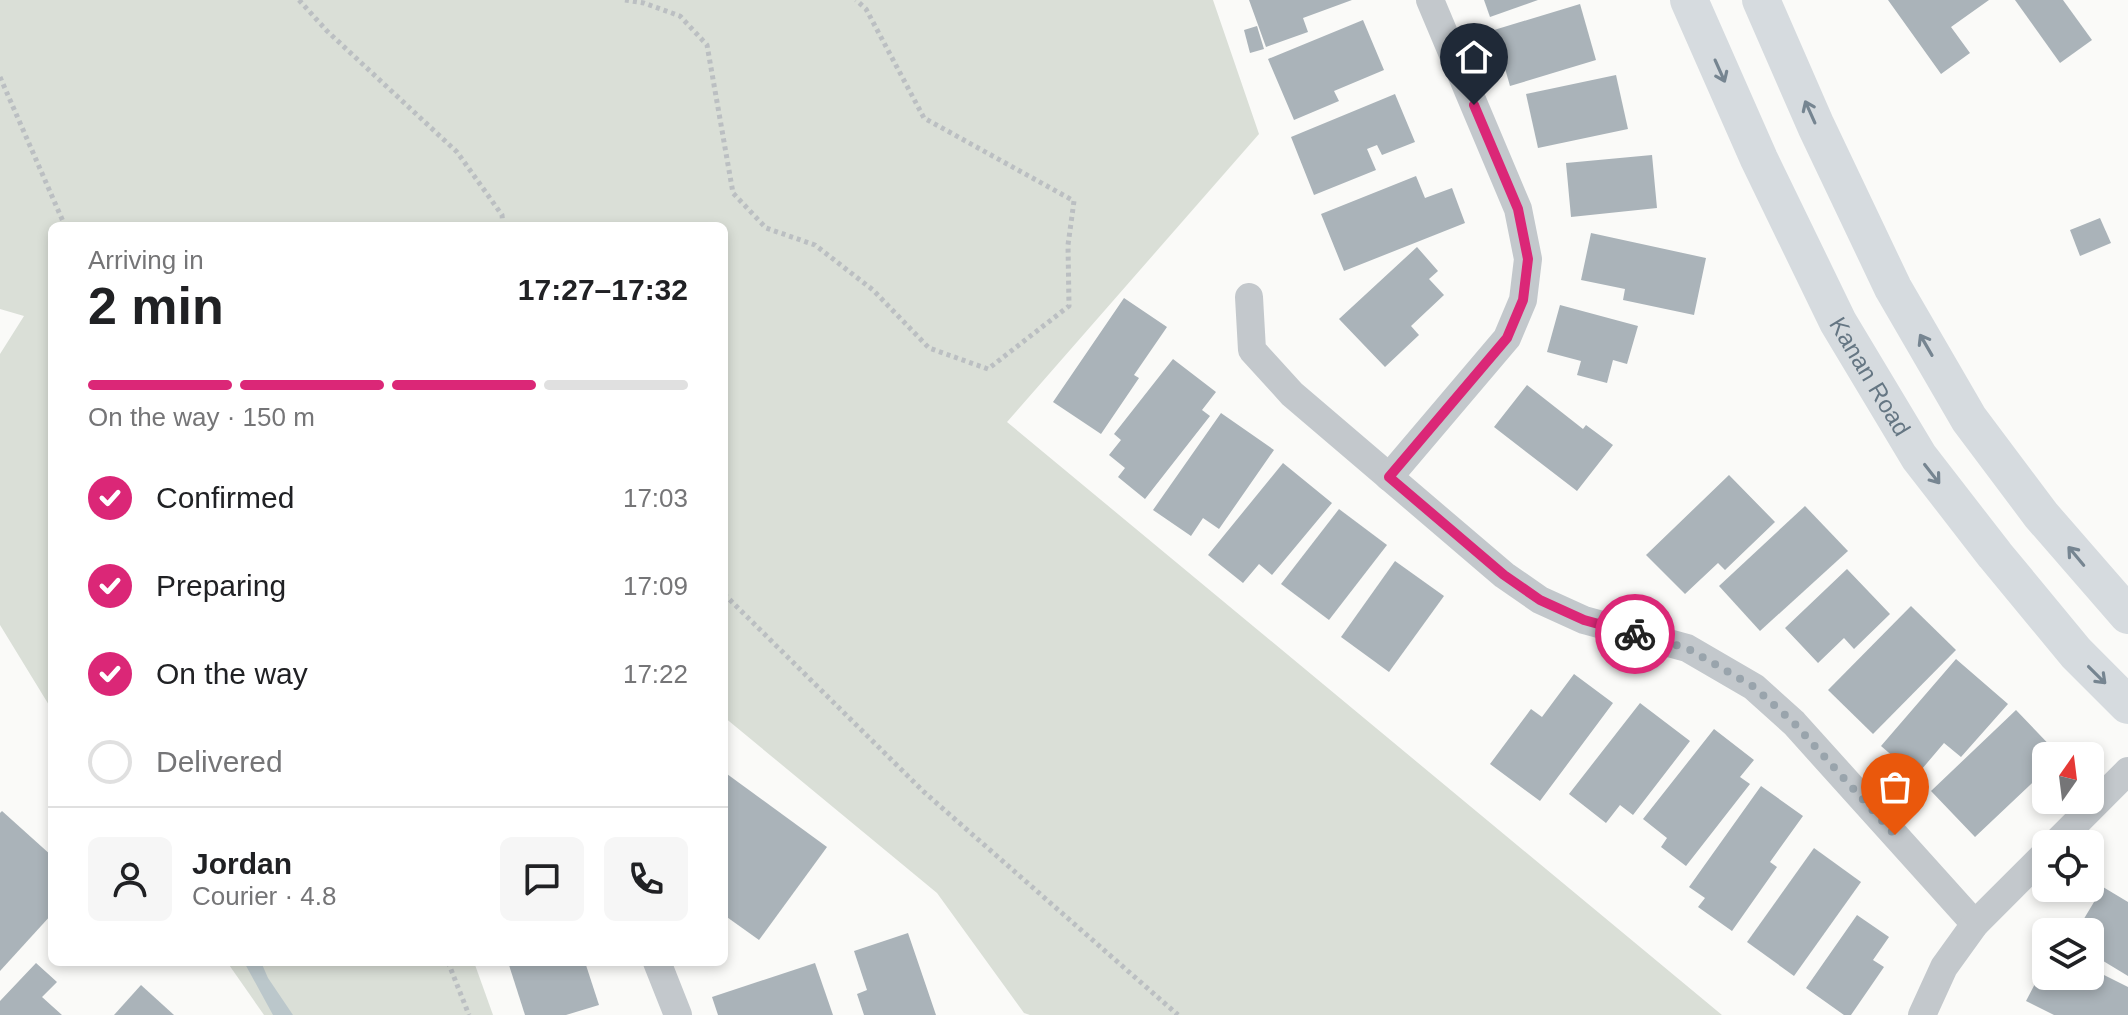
<!DOCTYPE html>
<meta charset="utf-8">
<style>
body{margin:0;font-family:Arial,sans-serif;background:#f6f6f6;color:#202124;height:100vh;display:flex;flex-direction:column;font-size:30px;white-space:nowrap}
*{box-sizing:border-box;margin:0}
p{font-size:26px;color:#757577}
.icon{flex:none;width:44px;height:44px;fill:none;stroke:currentColor;stroke-width:2;stroke-linecap:round;stroke-linejoin:round}
.map{position:relative;flex:1;overflow:hidden}
.sheet{position:absolute;left:48px;top:222px;width:680px;height:744px;display:flex;flex-direction:column;background:#fff;border-radius:12px;box-shadow:0 4px 12px #0003}
.sheet>*{flex:none}
.needle{width:52px;rotate:14deg}
.controls{position:absolute;left:2032px;top:742px;display:grid;gap:16px}
.controls a{display:grid;place-items:center;width:72px;height:72px;border-radius:12px;background:#fff;box-shadow:0 4px 12px #0003;font-size:40px}
.pin{position:absolute;display:grid;place-items:center;width:68px;height:68px;color:#fff;margin:-82px -34px;border-radius:50% 50% 50% 0;rotate:-45deg;box-shadow:0 0 8px #0007}
.pin .icon{rotate:45deg}
.courier{position:absolute;display:grid;place-items:center;width:80px;height:80px;margin:-40px;border:6px solid #db2777;border-radius:50%;background:#fff;color:#222;box-shadow:0 2px 10px #0007}
.summary em{font-style:normal;font-weight:700}
.summary div{display:flex;flex-direction:column-reverse}
.summary{display:flex;align-items:center;justify-content:space-between;height:136px;padding:0 40px}
h1{font-size:52px;font-weight:700;line-height:60px}
.bar{display:grid;grid-template-columns:repeat(4,1fr);gap:12px 8px;align-content:center;height:96px;padding:0 40px}
.bar i{height:10px;border-radius:6px;background:#e0e0e0}
.bar .on{background:#db2777}
.bar p{grid-column:span 4}
.line{display:flex;align-items:center;gap:20px;padding:0 40px;border-top:2px solid #e0e0e0}
.line div{flex:1}
.round{display:grid;place-items:center;flex:none;width:84px;height:84px;border-radius:12px;background:#f6f6f6}
ol{padding:0 40px;list-style:none}
li{display:flex;align-items:center;gap:24px;height:88px}
li p{margin-inline-start:auto}
li .icon{padding:8px;border-radius:50%;background:#db2777;color:#fff;stroke-width:4}
li:last-child{color:#757577}
li i{width:44px;height:44px;border:4px solid #e0e0e0;border-radius:50%}
.map>svg:first-child{display:block}
</style>
<div class="map">
<svg width="2128" height="1015" viewBox="0 0 2128 1015">
<rect width="100%" height="100%" fill="#fafaf8"/>
<!-- green -->
<g fill="#dadfd7">
<path d="M0,0h1213l46,134 -252,288 715,593h-692l-6,-2 -87,-120 -213,-176v-491h-672v484l-52,-85v-271l24,-38 -24,-7z"/>
<path d="M227,962h247l19,53h-229z"/>
</g>
<!-- water -->
<path fill="#bbc7cb" d="M244,962h17l7,16 25,37h-20z"/>
<!-- building -->
<g fill="#aab3b9">
<path d="M1249,0h103l-49,18 5,14 -42,15z"/>
<path d="M1484,0h54l-48,17z"/>
<path d="M1888,0h101l-38,27 19,26 -29,21z"/>
<path d="M2015,0h48l29,40 -32,23z"/>
<path d="M1580,4l16,56 -86,26 -16,-56z"/>
<path d="M1363,20l21,50 -50,21 5,10 -45,19 -26,-61z"/>
<path d="M1257,26l7,23 -14,4 -6,-23z"/>
<path d="M1616,75l12,54 -90,19 -12,-54z"/>
<path d="M1395,94l20,48 -33,13 -5,-10 -10,4 9,21 -62,25 -23,-58z"/>
<path d="M1652,155l5,53 -86,9 -5,-54z"/>
<path d="M1416,176l9,22 27,-10 13,35 -121,48 -23,-57z"/>
<path d="M2100,218l11,25 -31,13 -10,-26z"/>
<path d="M1591,233l115,25 -12,57 -71,-15 2,-11 -44,-9z"/>
<path d="M1417,247l21,24 -9,8 15,16 -33,31 8,9 -34,32 -46,-48z"/>
<path d="M1124,298l43,29 -33,48 5,3 -38,56 -48,-32z"/>
<path d="M1560,305l78,21 -11,38 -14,-4 -6,23 -30,-8 4,-14 -34,-9z"/>
<path d="M1173,359l43,33 -14,18 8,6 -65,83 -27,-22 7,-9 -16,-13 12,-15 -7,-6z"/>
<path d="M1527,385l56,44 3,-4 27,20 -36,46 -83,-64z"/>
<path d="M1221,413l53,37 -55,79 -16,-11 -12,18 -38,-26z"/>
<path d="M1283,463l49,40 -60,72 -13,-11 -16,19 -35,-28z"/>
<path d="M1729,475l46,47 -50,48 -7,-7 -33,31 -39,-39z"/>
<path d="M1805,506l43,45 -88,80 -41,-45z"/>
<path d="M1339,509l48,36 -58,75 -48,-36z"/>
<path d="M1395,561l49,35 -55,76 -48,-35z"/>
<path d="M1847,569l43,45 -36,35 -10,-11 -26,25 -33,-35z"/>
<path d="M1911,606l45,44 -83,84 -45,-44z"/>
<path d="M1956,659l52,45 -47,53 -17,-14 -28,33 -35,-30z"/>
<path d="M1574,674l39,29 -73,98 -50,-37 41,-55 11,8z"/>
<path d="M1640,703l50,38 -57,74 -13,-10 -14,18 -37,-29z"/>
<path d="M2016,710l44,46h-14v14l-71,67 -44,-46z"/>
<path d="M1714,729l40,31 -14,17 10,7 -64,82 -25,-19 6,-9 -24,-19z"/>
<path d="M727,774l100,73 -68,93 -35,-25v-137z"/>
<path d="M1761,786l42,30 -33,46 7,5 -45,64 -34,-24 7,-9 -16,-11z"/>
<path d="M2,811l50,45v58l-52,57v-158z"/>
<path d="M1814,848l47,34 -67,94 -47,-34z"/>
<path d="M2103,887l25,15v74l-38,-23v-21h-14z"/>
<path d="M1857,915l32,22 -16,23 11,7 -33,48h-7l-38,-27z"/>
<path d="M908,933l28,82h-72l-7,-21 10,-4 -13,-39z"/>
<path d="M508,962h77l14,43 -33,10h-41z"/>
<path d="M36,963l21,19 -15,15 20,18h-62v-14z"/>
<path d="M815,963l18,52h-115l-6,-18z"/>
<path d="M2046,963v13h44v-8l38,19v28h-74l-28,-14z"/>
<path d="M141,985l33,30h-60z"/>
</g>
<g fill="none" stroke-linecap="round" stroke-linejoin="round">
<!-- path -->
<g stroke="#bbbfc2" stroke-width="5" stroke-dasharray="4 4" stroke-linecap="butt">
<path d="M299,0l28,31 130,121 45,63 1,11"/>
<path d="M625,0l19,3 36,13 27,29 26,148 33,35 49,17 58,45 56,58 59,21 81,-63 -1,-61 6,-44 -150,-83 -58,-109 -10,-9"/>
<path d="M0,77l65,149"/>
<path d="M724,594l200,198 254,223"/>
<path d="M448,962l21,53"/>
</g>
<!-- minor -->
<g stroke="#c3c8cc" stroke-width="28">
<path d="M1249,297l3,53 40,44 212,181 36,25 44,20 103,28 67,39 40,36 181,201"/>
<path d="M1389,477l118,-139 16,-38 5,-41 -10,-50 -88,-209"/>
<path d="M2055,844l73,-73"/>
<path d="M657,962l21,53"/>
<path d="M1922,1015l22,-48 31,-43 71,-71"/>
</g>
<!-- secondary -->
<g stroke="#d6dbdf" stroke-width="38">
<path id="s1" d="M1689,0l70,159 79,163 81,135 76,98 81,98 52,52"/>
<path d="M1761,0l55,126 77,162 76,131 72,96 87,100"/>
</g>
</g>
<!-- one-way arrows -->
<defs><path id="oneway-shaft" d="M-6 0H5M1.5-3L5.5 0L1.5 3" fill="none" stroke-width="1.6" stroke-linecap="round" stroke-linejoin="round" transform="scale(2)"/></defs>
<g stroke="#768591">
<use href="#oneway-shaft" transform="translate(1720 71) rotate(66)"/>
<use href="#oneway-shaft" transform="translate(1810 112) rotate(-114)"/>
<use href="#oneway-shaft" transform="translate(1926 345) rotate(-120)"/>
<use href="#oneway-shaft" transform="translate(1932 474) rotate(52)"/>
<use href="#oneway-shaft" transform="translate(2076 556) rotate(-130)"/>
<use href="#oneway-shaft" transform="translate(2097 675) rotate(45)"/>
</g>
<g fill="none" stroke-linecap="round" stroke-linejoin="round">
<!-- done -->
<path stroke="#99a4ac" stroke-width="8" stroke-dasharray="0 14.4" d="M1635,634l52,14 67,39 40,36 101,112"/>
<!-- route -->
<path stroke="#db2777" stroke-width="10" d="M1474,105l44,104 10,50 -5,41 -16,38 -118,139 115,98 36,25 44,20 51,14"/>
</g>
<g text-anchor="middle" dominant-baseline="central" stroke-width="8" stroke-linejoin="round" paint-order="stroke">
<!-- street labels -->
<g font-size="24" fill="#657683" stroke="#fff">
<text stroke="none"><textPath href="#s1" startOffset="418">Kanan Road</textPath></text>
</g>
</g>
</svg>
<div class="controls">
<a><svg class="needle" viewBox="-14 -14 28 28"><path d="M0-13l5 13h-10z" fill="#e53935"/><path d="M0 13l5-13h-10z" fill="#757577"/></svg></a>
<a><svg class="icon" aria-label="locate" viewBox="0 0 24 24"><circle cx="12" cy="12" r="6"/><path d="M12 2v4M12 18v4M2 12h4M18 12h4"/></svg></a>
<a><svg class="icon" aria-label="layers" viewBox="0 0 24 24"><path d="M12 4l9 5-9 5-9-5zM3 14l9 5 9-5"/></svg></a>
</div>
<div class="pin" style="left:1895px;top:835px;background:#ea580c"><svg class="icon" aria-label="bag" viewBox="0 0 24 24"><path d="M5 8h14l-1 12H6zM9 8a3 3 0 0 1 6 0"/></svg></div>
<div class="pin" style="left:1474px;top:105px;background:#1f2937"><svg class="icon" aria-label="home" viewBox="0 0 24 24"><path d="M3 11l9-7 9 7M6 9v11h12V9"/></svg></div>
<div class="courier" style="left:1635px;top:634px"><svg class="icon" aria-label="bike" viewBox="0 0 24 24"><circle cx="6" cy="16" r="4"/><circle cx="18" cy="16" r="4"/><path d="M6 16l4-8h5l3 8M10 8l3 8H6M13 5h3"/></svg></div>
<section class="sheet">
<div class="summary"><div><h1>2 min</h1><p>Arriving in</p></div><em>17:27–17:32</em></div>
<div class="bar"><i class="on"></i><i class="on"></i><i class="on"></i><i></i><p>On the way · 150 m</p></div>
<ol>
<li><svg class="icon" aria-label="check" viewBox="0 0 24 24"><path d="M5 12l5 5 9-10"/></svg>Confirmed<p>17:03</p></li>
<li><svg class="icon" aria-label="check" viewBox="0 0 24 24"><path d="M5 12l5 5 9-10"/></svg>Preparing<p>17:09</p></li>
<li><svg class="icon" aria-label="check" viewBox="0 0 24 24"><path d="M5 12l5 5 9-10"/></svg>On the way<p>17:22</p></li>
<li><i></i>Delivered</li>
</ol>
<div class="line" style="height:144px"><a class="round"><svg class="icon" aria-label="person" viewBox="0 0 24 24"><circle cx="12" cy="8" r="4"/><path d="M4 21q1-7 8-7t8 7"/></svg></a><div><b>Jordan</b><p>Courier · 4.8</p></div><a class="round"><svg class="icon" aria-label="chat" viewBox="0 0 24 24"><path d="M4 5h16v11H9l-5 4z"/></svg></a><a class="round"><svg class="icon" aria-label="phone" viewBox="0 0 24 24"><path d="M5 4h4l2 5-3 2q2 4 5 5l2-3 5 2v4C11 20 4 13 5 4z"/></svg></a></div>
</section>
</div>
